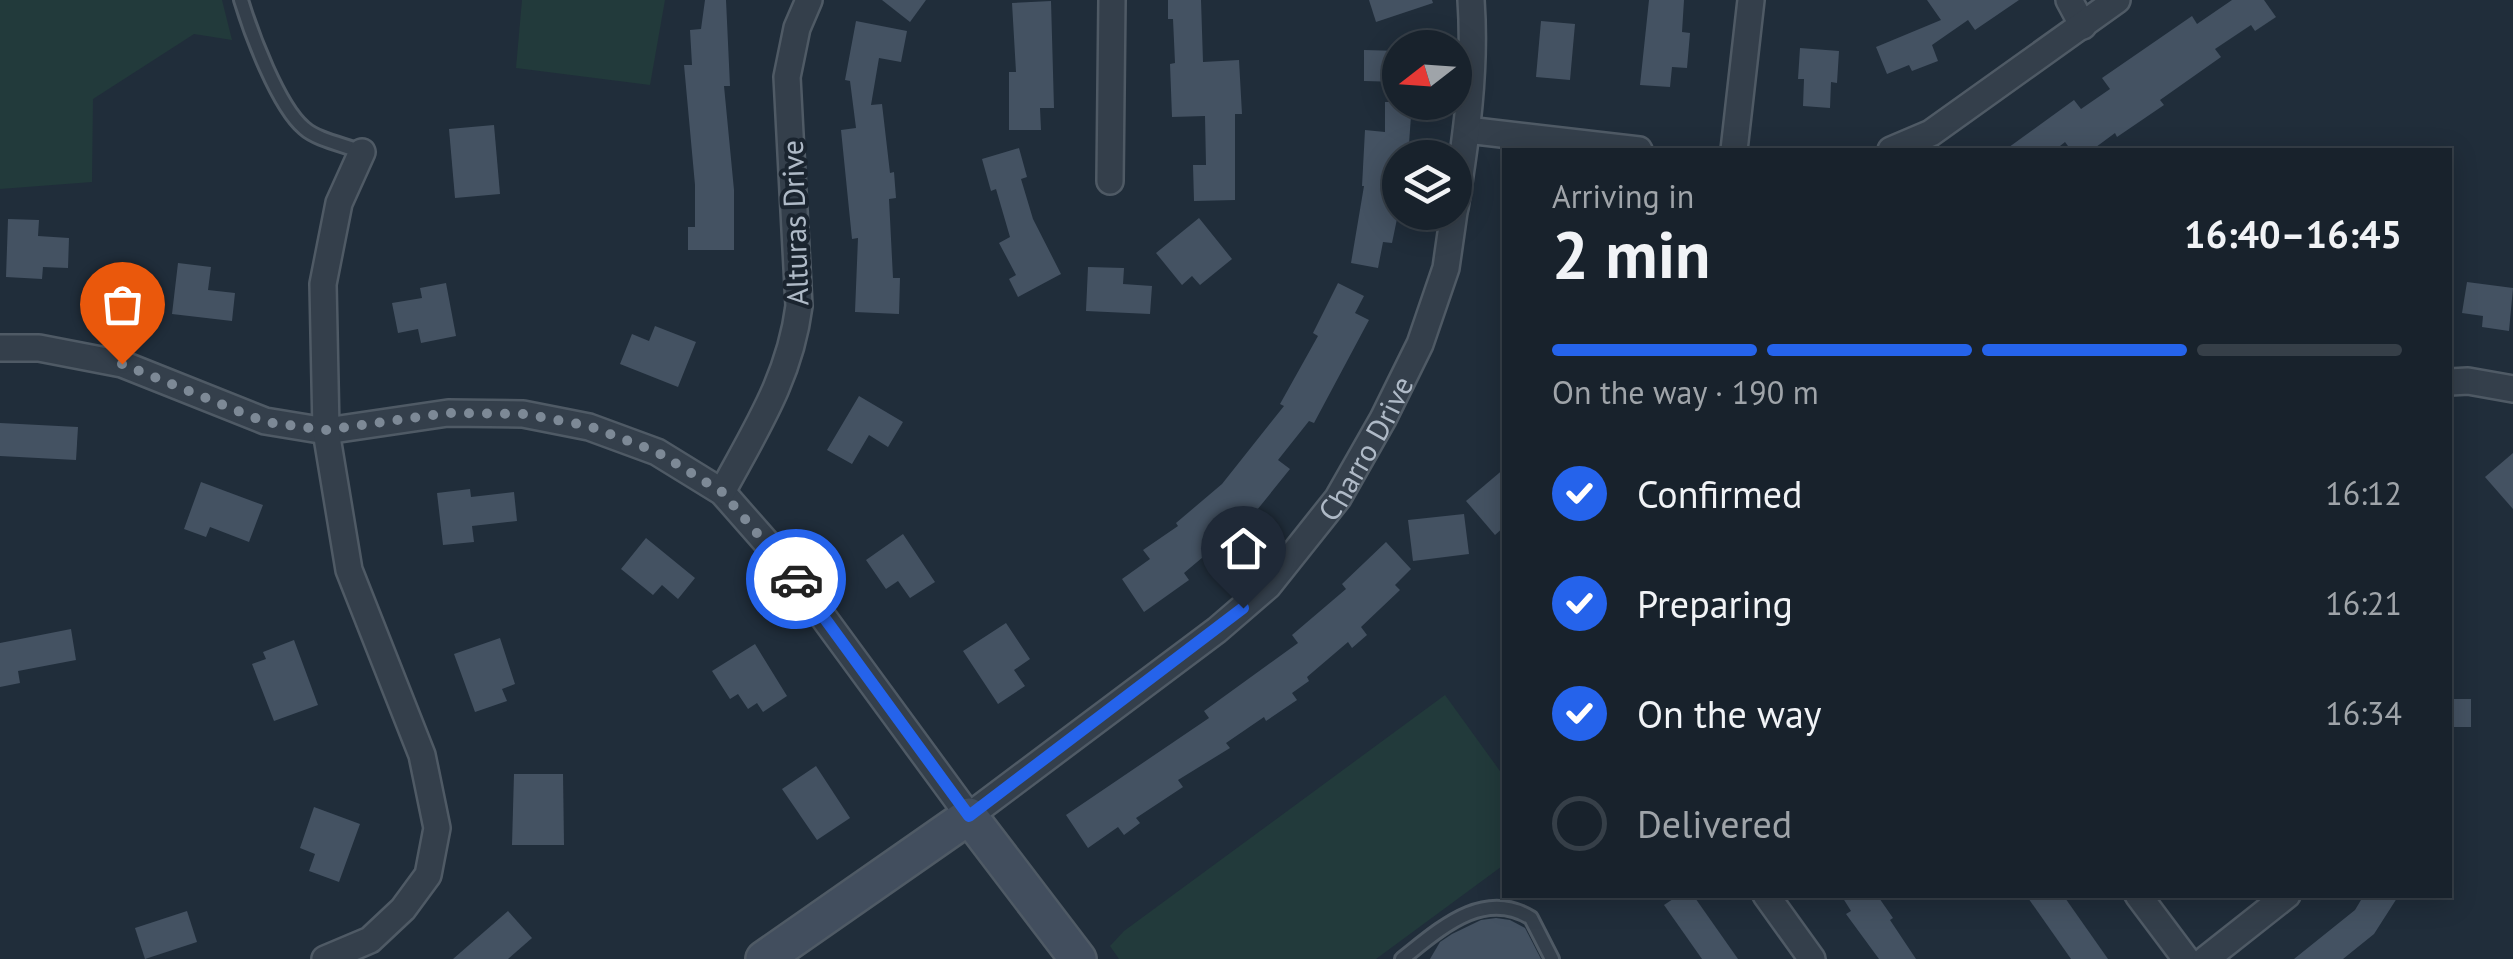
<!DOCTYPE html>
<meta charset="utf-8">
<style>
body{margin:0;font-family:"PT Sans",sans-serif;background:#252f38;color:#f1f3f6;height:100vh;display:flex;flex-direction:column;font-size:38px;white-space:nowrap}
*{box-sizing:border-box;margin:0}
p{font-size:32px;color:#9fa4a9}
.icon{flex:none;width:55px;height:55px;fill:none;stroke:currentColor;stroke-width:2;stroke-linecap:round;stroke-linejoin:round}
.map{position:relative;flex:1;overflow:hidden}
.side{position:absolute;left:1502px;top:148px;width:950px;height:750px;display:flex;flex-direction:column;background:#18222c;border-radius:0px;box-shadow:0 5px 25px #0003,0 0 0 2px #363f48}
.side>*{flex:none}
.needle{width:65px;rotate:253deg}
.tools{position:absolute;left:1382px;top:30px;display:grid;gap:20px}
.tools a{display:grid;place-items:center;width:90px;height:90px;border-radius:50%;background:#18222c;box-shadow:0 5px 25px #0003,0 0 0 2px #363f48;font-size:50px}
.pin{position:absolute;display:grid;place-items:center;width:85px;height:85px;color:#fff;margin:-102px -42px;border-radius:50% 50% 50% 0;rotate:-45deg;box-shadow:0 0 10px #0007}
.pin .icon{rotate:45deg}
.courier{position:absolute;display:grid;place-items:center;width:100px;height:100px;margin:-50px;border:8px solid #2563eb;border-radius:50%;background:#fff;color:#222;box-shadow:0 2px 12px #0007}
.head em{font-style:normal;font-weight:600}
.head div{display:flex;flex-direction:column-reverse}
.head{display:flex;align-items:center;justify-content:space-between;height:170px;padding:0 50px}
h1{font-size:65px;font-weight:600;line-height:75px}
.bar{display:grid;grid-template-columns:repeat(4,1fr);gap:15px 10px;align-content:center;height:120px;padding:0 50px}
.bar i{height:12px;border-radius:8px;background:#363f48}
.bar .current{background:#2563eb}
.bar p{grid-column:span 4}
ol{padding:0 50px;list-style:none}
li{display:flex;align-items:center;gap:30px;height:110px}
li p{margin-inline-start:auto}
li .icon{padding:10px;border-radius:50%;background:#2563eb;color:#fff;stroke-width:4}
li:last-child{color:#9fa4a9}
li i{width:55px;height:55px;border:5px solid #363f48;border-radius:50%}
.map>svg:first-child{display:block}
</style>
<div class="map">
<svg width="2513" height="959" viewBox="0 0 2513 959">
<rect width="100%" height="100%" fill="#202d3a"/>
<!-- green -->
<g fill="#223a3b">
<path d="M0,0h222l10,40 -38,-6 -101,65 -1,83 -92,7z"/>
<path d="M522,0h143l-15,85 -134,-17z"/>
<path d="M1445,695l60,83v86l-129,95h-257l-9,-13 14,-15z"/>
</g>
<!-- building -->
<g fill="#445262">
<path d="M705,0h21l4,86h-6l10,104v60h-46v-23h7v-42l-11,-120h8l-2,-35 11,-1z"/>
<path d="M882,0h44l-16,22z"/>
<path d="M1168,0h33l2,62 36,-2 3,54h-7v86l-41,1 -1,-36h13l-1,-49 -33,1 -2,-53 5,-1 -2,-44h-5z"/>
<path d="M1369,0h63l1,3 -57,19z"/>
<path d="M1649,0h35l-2,32 8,1 -3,35 -15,-1 -2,20 -30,-2z"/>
<path d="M1927,0h92l-44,30 -7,-10 -36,25 6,16 -26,10 -3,-6 -22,9 -11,-27 65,-27z"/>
<path d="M2232,0h32l12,17 -21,14 -4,-6 -36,24 6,8 -61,43 4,5 -47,32 -2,-4 -23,17h-21l-6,-8 -10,8h-50l69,-50 7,9 29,-20 -8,-11 90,-62 5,8z"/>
<path d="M1051,1l3,107h-14l1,22h-32v-58h7l-4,-69z"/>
<path d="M856,21l51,10 -6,31 -22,-4 -8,47 11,-1 8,69 4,-1 2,26 -7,1 4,79h7l-1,36 -44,-2 3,-74 -6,1 -11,-109 15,-2 -6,-47 -5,-1z"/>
<path d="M1541,21l34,3 -5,56 -34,-3z"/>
<path d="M1800,48l39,3 -2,32 -6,-1 -1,26 -27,-2 1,-27h-6z"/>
<path d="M1364,50l36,1v31l-36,-1z"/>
<path d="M1385,102h27l-4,56h-8v11l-7,-1 -4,44 9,2 -6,29 -9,-1 -5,26 -27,-5 13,-77h-2l3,-56 20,2z"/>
<path d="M494,125l6,69 -45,4 -6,-69z"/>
<path d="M1019,148l8,29 -6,2 12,40 28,55 -43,23 -9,-18 7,-4 -17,-32 11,-6 -14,-48 -5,2 -9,-32z"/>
<path d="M1199,218l33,41 -32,26 -8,-9 -10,9 -26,-32z"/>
<path d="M8,219l31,1 -1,16 31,2 -1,30 -25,-1 -1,12 -36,-2z"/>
<path d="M178,263l33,4 -3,23 27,3 -3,28 -60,-7z"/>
<path d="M1088,267l36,1 -1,16 29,2 -2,28 -64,-3z"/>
<path d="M2467,282l46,6 -4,43 -27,-4 1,-11 -21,-3z"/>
<path d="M446,283l10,53 -35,7 -3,-14 -20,4 -6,-30 30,-5 -2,-10z"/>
<path d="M1338,283l26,13 -9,17 14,7 -55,103 -5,-2 -31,39 12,9 -37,46 -69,58 5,7 -45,32 -22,-33 28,-20 -7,-9 35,-24 -2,-3 46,-39 62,-78 -4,-2 38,-68 -5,-3z"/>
<path d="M655,326l41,16 -18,45 -58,-23 12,-30 17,7z"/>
<path d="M859,396l44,26 -15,25 -19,-12 -17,29 -25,-14z"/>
<path d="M0,423l78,4 -2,33 -76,-4z"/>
<path d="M2513,453v56l-28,-32z"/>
<path d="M1505,468v58l-10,9 -29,-34z"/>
<path d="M201,482l62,23 -14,37 -39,-15 -4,10 -22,-8z"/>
<path d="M470,489l1,8 43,-5 3,29 -45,5 2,16 -31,3 -6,-52z"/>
<path d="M1464,514l5,40 -56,7 -5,-41z"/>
<path d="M903,534l32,48 -25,16 -12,-17 -12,8 -20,-29z"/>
<path d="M646,538l49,40 -17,21 -16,-14 -9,10 -32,-26z"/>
<path d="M1386,542l25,27 -16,16 5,5 -39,37 6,8 -15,13 -4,-6 -41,35 2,4 -17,12 5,7 -31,21 -2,-4 -38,26 4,5 -52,32 5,7 -47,31 4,5 -16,12 -6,-8 -30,21 -22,-33 143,-97 -5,-7 94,-68 -6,-8 54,-46 -4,-5z"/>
<path d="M1006,623l24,36 -16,11 11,16 -27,18 -35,-53z"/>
<path d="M71,629l5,31 -58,11 2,12 -20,4v-44z"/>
<path d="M500,638l15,46 -13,5 5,12 -32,11 -21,-58z"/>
<path d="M294,640l24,65 -44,16 -22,-57 14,-5 -3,-7z"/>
<path d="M755,644l32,52 -24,16 -6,-9 -9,6 -10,-15 -8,5 -18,-28z"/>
<rect x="2450" y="699" width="21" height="28"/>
<path d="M816,766l34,52 -33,22 -35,-51z"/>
<path d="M514,774h49l1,71h-52z"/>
<path d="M314,807l46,17 -21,58 -30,-11 6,-17 -15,-6z"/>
<path d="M1679,895h14l45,64h-36l-38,-54z"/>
<path d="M1841,895h36l16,23 -3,2 26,39h-37l-33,-45 5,-3z"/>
<path d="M2026,895h37l45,64h-37z"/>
<path d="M2364,895h35l-25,39 -31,25h-49l61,-49z"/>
<path d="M187,911l10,31 -52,17 -10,-31z"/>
<path d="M508,911l24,27 -24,21h-55z"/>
<path d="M1496,918l14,2 15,8 16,31h-111l10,-17 12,-8 29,-14z"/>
</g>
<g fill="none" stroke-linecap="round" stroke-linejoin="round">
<!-- lane casing -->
<g stroke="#4f5a65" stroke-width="18">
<g id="lane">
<path d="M241,0c10,33 37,106 63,128 13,12 41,17 58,24"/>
<path d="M1402,959c37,-29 81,-71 129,-41l21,41"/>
</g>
</g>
<!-- street casing -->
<g stroke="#4f5a65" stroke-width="30">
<g id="street">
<path d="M2069,0l14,26"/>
<path d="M1467,130l172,20"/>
<path d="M1734,150l17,-150"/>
<path d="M1891,150l40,-17 186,-133"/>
<path d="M1110,181l2,-181"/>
<path d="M1455,208c11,-69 21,-137 16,-208"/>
<path id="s1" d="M0,348h39l83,16 143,57 61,10 122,-18 75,1 66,13 68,25 65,40 58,66 189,258 248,-186 51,-44 70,-88 45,-79 37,-75 26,-76 8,-56"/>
<path d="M2450,382l18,-1 45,8"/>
<path d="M722,492c34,-63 68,-115 77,-186l-12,-229 10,-49 12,-28"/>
<path d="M1766,895l46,64"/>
<path d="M2138,895l48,64"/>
<path d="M325,959l45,-19 33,-31 25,-34 9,-47 -15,-73 -73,-185 -23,-139 -3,-147 16,-81 23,-51"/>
<path d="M2206,959l81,-64"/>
</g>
</g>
<!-- secondary casing -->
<g stroke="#4f5a65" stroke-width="40">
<path id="secondary" d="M764,959l205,-143 109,143"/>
</g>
<!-- lane -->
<use href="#lane" stroke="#343f4b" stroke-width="12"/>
<!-- street -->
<use href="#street" stroke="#343f4b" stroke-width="25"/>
<!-- secondary -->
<use href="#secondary" stroke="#424e5e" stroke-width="35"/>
</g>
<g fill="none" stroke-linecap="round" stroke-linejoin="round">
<!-- done -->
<path stroke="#7d8996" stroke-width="10" stroke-dasharray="0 18" d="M122,364l143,58 61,8 122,-17 76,1 65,12 68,26 65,40 74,87"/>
<!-- route -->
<path stroke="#2563eb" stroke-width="12" d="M796,579l173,237 274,-208"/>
</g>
<g text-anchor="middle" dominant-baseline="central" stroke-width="8" stroke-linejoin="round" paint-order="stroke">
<!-- street labels -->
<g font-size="30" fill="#afbac7" stroke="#1a242f">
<text transform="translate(794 223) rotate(-92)">Alturas Drive</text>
<text stroke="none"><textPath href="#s1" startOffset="1708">Charro Drive</textPath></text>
</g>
</g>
</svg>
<div class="tools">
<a><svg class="needle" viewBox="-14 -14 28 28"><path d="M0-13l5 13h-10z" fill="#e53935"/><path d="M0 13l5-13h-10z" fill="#9fa4a9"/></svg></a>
<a><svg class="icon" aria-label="layers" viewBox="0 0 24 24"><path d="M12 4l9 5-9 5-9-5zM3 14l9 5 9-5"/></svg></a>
</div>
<div class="pin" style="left:122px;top:364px;background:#ea580c"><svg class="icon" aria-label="bag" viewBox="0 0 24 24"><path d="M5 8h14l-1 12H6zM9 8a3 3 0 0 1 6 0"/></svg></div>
<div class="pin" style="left:1243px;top:608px;background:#1f2937"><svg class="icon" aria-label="home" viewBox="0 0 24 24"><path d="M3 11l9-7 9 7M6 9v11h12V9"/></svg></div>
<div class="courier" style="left:796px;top:579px"><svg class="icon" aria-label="car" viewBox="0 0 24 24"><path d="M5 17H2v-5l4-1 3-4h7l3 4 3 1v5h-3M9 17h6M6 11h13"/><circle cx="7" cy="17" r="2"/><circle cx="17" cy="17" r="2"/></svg></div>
<section class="side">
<div class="head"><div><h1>2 min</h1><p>Arriving in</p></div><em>16:40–16:45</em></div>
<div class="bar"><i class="current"></i><i class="current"></i><i class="current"></i><i></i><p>On the way · 190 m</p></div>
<ol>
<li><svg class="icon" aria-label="check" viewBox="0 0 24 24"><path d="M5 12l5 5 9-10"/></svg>Confirmed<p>16:12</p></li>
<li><svg class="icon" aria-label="check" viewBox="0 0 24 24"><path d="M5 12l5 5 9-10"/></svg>Preparing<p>16:21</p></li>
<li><svg class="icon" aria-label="check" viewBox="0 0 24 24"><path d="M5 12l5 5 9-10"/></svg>On the way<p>16:34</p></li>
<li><i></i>Delivered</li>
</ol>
</section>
</div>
